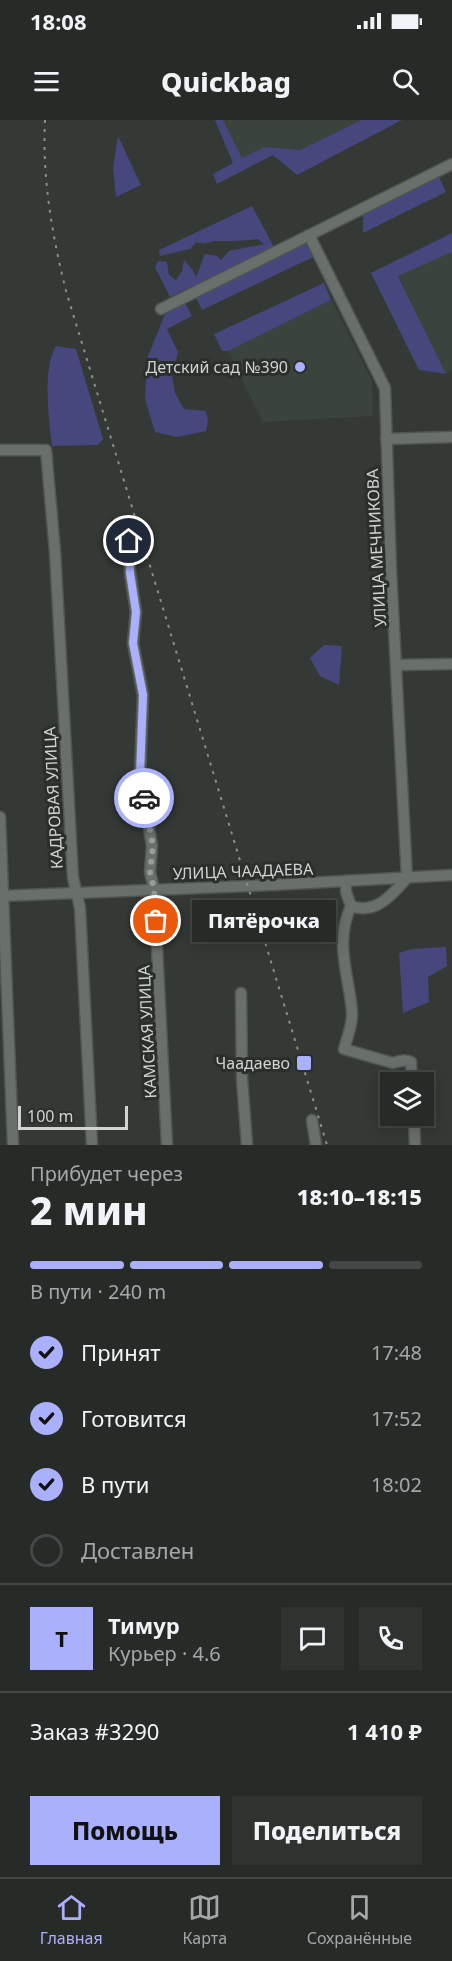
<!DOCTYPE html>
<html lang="ru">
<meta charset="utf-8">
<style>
body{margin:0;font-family:"Noto Sans",sans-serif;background:#2f3330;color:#f1f3f6;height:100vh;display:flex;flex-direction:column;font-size:22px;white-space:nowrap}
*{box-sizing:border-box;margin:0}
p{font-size:20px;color:#a4a7a8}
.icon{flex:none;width:33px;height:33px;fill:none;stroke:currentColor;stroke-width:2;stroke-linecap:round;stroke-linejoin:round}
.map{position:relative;height:1025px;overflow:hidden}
.drawer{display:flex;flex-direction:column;background:#272b28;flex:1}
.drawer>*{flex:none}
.controls{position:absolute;left:380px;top:952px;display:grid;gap:12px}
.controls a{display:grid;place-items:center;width:54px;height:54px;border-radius:0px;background:#272b28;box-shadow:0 3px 15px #0003,0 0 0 2px #434745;font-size:30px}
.scale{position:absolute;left:18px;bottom:15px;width:110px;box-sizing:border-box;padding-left:6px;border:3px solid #d0d3d1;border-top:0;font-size:16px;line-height:21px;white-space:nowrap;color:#d0d3d1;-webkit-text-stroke:4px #2a2f2b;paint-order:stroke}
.pin{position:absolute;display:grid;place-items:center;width:51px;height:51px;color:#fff;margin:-26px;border:3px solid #fff;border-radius:50%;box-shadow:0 2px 6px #0007}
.courier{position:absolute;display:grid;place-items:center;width:60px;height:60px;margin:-30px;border:4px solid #aab0fb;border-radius:50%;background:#fff;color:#222;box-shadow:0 2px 8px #0007}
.bubble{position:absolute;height:42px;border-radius:0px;background:#272b28;box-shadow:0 3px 15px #0003,0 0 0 2px #434745;font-size:20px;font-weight:800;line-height:42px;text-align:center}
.overview em{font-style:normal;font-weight:800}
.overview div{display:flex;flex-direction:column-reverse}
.overview{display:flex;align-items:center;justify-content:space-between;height:102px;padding:0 30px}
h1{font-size:39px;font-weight:800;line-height:45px}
.bar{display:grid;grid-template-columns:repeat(4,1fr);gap:9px 6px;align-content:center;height:72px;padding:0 30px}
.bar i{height:8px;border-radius:4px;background:#434745}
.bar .selected{background:#aab0fb}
.bar p{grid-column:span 4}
.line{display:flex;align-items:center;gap:15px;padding:0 30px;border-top:2px solid #434745}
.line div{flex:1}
.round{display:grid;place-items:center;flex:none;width:63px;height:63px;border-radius:0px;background:#2f3330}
ol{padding:0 30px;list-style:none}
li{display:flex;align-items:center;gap:18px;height:66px}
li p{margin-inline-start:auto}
li .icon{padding:6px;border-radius:50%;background:#aab0fb;color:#111;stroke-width:4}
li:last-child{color:#a4a7a8}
li i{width:33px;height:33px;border:3px solid #434745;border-radius:50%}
.button{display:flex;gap:12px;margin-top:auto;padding:12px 30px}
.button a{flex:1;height:69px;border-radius:0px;background:#aab0fb;color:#111;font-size:24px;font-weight:800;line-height:69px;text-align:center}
.button a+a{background:#2f3330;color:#f1f3f6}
.status{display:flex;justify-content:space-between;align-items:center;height:42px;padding:0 30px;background:#272b28;direction:ltr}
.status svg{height:16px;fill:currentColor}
header{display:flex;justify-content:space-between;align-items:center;height:78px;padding:0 30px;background:#272b28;font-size:27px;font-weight:800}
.tabs{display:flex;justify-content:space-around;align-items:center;height:84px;border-top:2px solid #434745;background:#272b28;font-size:16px;color:#a4a7a8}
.tabs a{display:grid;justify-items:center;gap:3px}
.tabs .selected{color:#aab0fb}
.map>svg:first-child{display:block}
</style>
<div class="status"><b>18:08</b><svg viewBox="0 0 49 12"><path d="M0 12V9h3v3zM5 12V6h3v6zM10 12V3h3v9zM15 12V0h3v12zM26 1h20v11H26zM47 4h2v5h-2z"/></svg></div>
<header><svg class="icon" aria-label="menu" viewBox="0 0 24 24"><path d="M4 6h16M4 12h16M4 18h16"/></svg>Quickbag<svg class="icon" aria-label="search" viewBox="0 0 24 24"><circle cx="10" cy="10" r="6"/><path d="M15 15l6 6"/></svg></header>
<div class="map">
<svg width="452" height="1025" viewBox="0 0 452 1025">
<rect width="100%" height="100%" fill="#343935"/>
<!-- built -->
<g fill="#3a443c">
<path d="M223,0h138l-61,30 -35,-3 -23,11z"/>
<path d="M452,132v118l-6,4 -48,-99z"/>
<path d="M331,180l41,82 1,34 -110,6 -35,-71z"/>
</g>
<!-- green -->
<g fill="#45477d">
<path d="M215,0h8l19,38 23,-11 35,3 61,-30h41l-105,55 -24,-20 -56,29 -4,-10 20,-11z"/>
<path d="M118,16l23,49 -25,12 -3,-28z"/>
<path d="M439,57l7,15 -83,41v-19z"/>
<path d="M252,86l22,41 -104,50 -15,-30 3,-6 9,1 2,13 7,5 6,-9 2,-11 8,9 4,8 9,-23 12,2 4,4 8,-9 35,-7 -6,-5c-15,2 -24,2 -39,2 -10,-1 -12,5 -23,1l-6,7 -30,7 -1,-6z"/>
<path d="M452,113v19l-54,24 48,98 -27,-4 -48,-97z"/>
<path d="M305,122l8,15 -111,53 -7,-14z"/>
<path d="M324,163l7,17 -103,51h-6l-8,-17z"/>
<path d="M184,181l8,15 -25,13 11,23 -6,24 3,17 9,16 22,2 2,10 -2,10 -29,6 -22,-5 -10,-33 2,-40 20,-50z"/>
<path d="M56,226l20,3 27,90 -5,6 -46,1c-3,-26 -10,-78 4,-100z"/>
<path d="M324,525l18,1 -3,39 -19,-9 -10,-18z"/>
<path d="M446,827l1,19 -19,11 1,25 -26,11 -4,-60 13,-4z"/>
</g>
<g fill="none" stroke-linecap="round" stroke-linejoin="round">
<!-- minor casing -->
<g stroke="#525653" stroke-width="13">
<g id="minor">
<path d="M309,115l76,153 6,184 16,306"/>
<path d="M161,189l291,-145"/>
<path d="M386,319l66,-2"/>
<path d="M0,330h46l9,102 18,326 7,30 12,237"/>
<path d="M128,405l2,48 6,39 -3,31 10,52 -3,80 12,71 -2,26 4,17 13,256"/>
<path d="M397,545l55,-1"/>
<path d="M0,697l13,328"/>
<path d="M346,761v11l5,14c25,9 41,-11 56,-28"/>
<path d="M0,776l272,-11 180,-10"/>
<path d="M351,786c-17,37 -2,69 1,106 1,12 -5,26 -8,37l49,14c6,-2 12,-4 18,-1l1,21"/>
<path d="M241,873l1,86 5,66"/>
<path d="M414,996l1,29"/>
<path d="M312,1000l4,25"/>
</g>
</g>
<!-- minor -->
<use href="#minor" stroke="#696f6b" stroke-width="10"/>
<!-- rail -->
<path stroke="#8b8f8c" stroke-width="2" stroke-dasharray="3 6" stroke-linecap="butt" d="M45,0c-3,57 7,115 21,171l261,854"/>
</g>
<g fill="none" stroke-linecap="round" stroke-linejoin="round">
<!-- done -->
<path stroke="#999d9a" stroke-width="6" stroke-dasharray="0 10.8" d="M144,678l9,48 -3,26 4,17 2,32"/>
<!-- route -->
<path stroke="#aab0fb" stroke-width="8" d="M129,421l1,32 6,39 -3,31 10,52 -3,80 4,23"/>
</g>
<!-- markers -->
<g fill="#aab0fb" stroke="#2a2f2b" stroke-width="2">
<circle cx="300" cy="247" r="6"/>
<rect x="296" y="935" width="16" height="16" rx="3"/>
</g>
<g text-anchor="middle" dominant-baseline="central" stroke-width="6" stroke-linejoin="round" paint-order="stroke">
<!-- poi labels -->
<g font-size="16" fill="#d0d3d1" stroke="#2a2f2b" text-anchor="end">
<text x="288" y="247">Детский сад №390</text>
<text x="290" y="943">Чаадаево</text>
</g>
<!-- street labels -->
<g font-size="16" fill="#d0d3d1" stroke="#2a2f2b">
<text transform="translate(376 428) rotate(-93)">УЛИЦА МЕЧНИКОВА</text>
<text transform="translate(53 678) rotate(-93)">КАДРОВАЯ УЛИЦА</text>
<text transform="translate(243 751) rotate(-2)">УЛИЦА ЧААДАЕВА</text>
<text transform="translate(147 912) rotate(-93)">КАМСКАЯ УЛИЦА</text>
</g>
</g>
</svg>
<div class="controls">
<a><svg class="icon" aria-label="layers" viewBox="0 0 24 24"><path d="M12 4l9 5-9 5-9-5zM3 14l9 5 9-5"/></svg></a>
</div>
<div class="scale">100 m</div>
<div class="pin" style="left:156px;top:801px;background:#ea580c"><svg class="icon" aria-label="bag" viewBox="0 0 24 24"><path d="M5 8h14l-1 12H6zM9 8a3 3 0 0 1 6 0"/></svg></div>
<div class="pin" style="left:129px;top:421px;background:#1f2937"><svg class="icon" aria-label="home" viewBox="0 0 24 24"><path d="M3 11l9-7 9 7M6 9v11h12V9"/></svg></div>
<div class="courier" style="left:144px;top:678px"><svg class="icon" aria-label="car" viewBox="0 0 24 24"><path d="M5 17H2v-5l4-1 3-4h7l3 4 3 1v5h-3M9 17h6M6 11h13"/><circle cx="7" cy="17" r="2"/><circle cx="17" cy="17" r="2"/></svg></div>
<div class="bubble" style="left:192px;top:780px;width:144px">Пятёрочка</div>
</div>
<section class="drawer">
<div class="overview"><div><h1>2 мин</h1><p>Прибудет через</p></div><em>18:10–18:15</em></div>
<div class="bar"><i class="selected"></i><i class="selected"></i><i class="selected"></i><i></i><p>В пути · 240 m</p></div>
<ol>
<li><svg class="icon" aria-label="check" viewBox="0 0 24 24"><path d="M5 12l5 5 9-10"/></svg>Принят<p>17:48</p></li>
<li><svg class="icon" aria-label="check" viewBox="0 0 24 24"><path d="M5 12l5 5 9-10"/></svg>Готовится<p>17:52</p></li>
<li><svg class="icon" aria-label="check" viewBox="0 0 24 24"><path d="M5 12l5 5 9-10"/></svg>В пути<p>18:02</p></li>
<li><i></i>Доставлен</li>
</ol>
<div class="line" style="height:108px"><b class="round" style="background:#aab0fb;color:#111">Т</b><div><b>Тимур</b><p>Курьер · 4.6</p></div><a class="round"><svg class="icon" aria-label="chat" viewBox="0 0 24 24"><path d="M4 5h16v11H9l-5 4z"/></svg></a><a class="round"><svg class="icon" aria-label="phone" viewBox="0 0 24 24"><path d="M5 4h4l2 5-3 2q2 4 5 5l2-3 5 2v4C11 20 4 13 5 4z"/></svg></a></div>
<div class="line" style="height:78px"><div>Заказ #3290</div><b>1 410 ₽</b></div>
<div class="button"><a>Помощь</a><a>Поделиться</a></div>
</section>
<nav class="tabs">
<a class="selected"><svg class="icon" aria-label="home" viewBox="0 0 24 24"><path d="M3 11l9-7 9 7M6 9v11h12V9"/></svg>Главная</a>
<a><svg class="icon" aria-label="map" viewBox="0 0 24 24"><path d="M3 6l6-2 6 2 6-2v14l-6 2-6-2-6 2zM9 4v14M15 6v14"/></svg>Карта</a>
<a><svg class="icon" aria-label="saved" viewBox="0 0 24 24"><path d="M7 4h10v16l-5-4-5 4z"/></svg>Сохранённые</a>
</nav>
